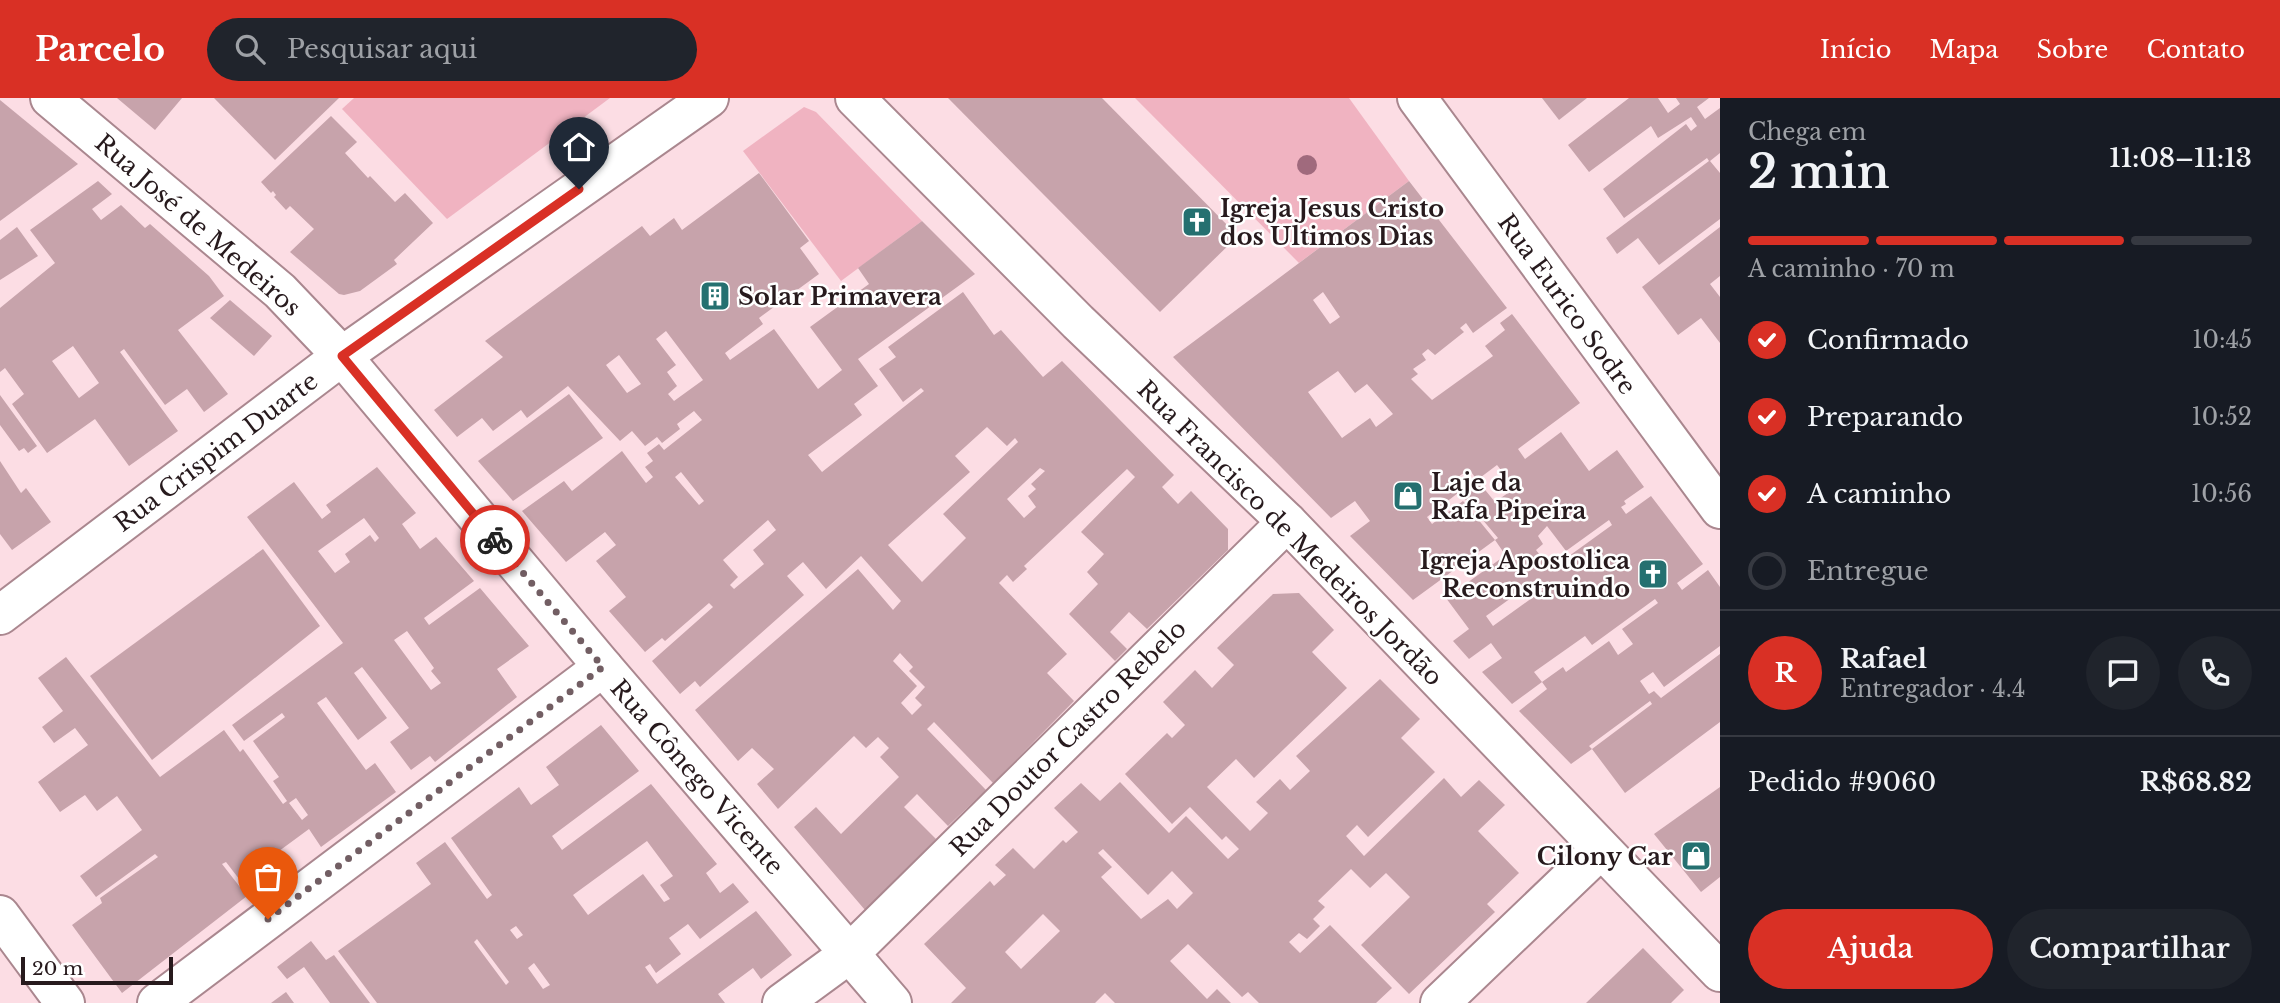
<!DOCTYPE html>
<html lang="pt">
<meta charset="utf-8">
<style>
body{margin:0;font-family:"Libre Baskerville",serif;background:#20242c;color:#f1f3f6;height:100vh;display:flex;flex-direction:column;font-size:26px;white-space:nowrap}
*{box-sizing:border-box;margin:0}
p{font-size:23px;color:#9ea1a6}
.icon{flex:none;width:38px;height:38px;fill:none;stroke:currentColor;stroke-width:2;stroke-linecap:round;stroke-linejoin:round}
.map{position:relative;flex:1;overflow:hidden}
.side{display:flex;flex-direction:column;background:#171b24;width:560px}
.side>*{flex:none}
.scale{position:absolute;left:21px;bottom:18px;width:152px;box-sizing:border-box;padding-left:7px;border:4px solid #271a1d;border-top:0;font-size:19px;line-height:24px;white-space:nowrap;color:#271a1d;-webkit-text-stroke:5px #fff;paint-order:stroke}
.pin{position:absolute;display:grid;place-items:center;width:60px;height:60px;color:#fff;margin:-72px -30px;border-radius:50% 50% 50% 0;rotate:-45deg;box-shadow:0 0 7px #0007}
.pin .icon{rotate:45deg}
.courier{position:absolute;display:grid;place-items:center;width:70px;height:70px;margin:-35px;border:5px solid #d93025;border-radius:50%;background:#fff;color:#222;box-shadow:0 2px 9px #0007}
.head em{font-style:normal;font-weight:600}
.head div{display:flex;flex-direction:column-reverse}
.head{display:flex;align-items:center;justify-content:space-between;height:119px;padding:0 28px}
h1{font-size:46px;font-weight:600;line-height:52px}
.bar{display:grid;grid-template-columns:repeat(4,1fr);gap:10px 7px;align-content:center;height:84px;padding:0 28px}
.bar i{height:9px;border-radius:5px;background:#363941}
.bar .active{background:#d93025}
.bar p{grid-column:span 4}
.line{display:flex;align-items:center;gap:18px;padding:0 28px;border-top:2px solid #363941}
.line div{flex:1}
.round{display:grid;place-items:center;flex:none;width:74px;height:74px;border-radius:37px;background:#20242c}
ol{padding:0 28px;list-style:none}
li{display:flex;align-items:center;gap:21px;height:77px}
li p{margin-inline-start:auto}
li .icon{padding:7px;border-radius:50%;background:#d93025;color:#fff;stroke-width:4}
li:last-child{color:#9ea1a6}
li i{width:38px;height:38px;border:4px solid #363941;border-radius:50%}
.action{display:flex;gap:14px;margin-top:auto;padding:14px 28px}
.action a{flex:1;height:80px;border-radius:42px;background:#d93025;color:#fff;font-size:28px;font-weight:600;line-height:80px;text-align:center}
.action a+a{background:#20242c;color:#f1f3f6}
header{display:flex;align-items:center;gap:42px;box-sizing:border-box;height:98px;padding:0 35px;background:#d93025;color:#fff}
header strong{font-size:33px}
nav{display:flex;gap:38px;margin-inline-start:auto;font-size:24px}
.search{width:490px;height:63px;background:#20242c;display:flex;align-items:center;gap:18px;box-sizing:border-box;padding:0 24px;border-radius:38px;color:#9ea1a6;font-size:26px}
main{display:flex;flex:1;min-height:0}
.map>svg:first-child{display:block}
</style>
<header>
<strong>Parcelo</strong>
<div class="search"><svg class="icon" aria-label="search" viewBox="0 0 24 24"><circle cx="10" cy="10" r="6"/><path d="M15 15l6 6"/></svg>Pesquisar aqui</div>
<nav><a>Início</a><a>Mapa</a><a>Sobre</a><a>Contato</a></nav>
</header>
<main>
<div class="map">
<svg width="1720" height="905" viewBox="0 0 1720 905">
<rect width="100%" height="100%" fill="#fcdde4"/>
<!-- green -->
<g fill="#f0b3c1">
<path d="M354,0h256l-163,121 -105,-110z"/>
<path d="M1135,0h214l60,83 -110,82z"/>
<path d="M804,9l12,5 106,109 -81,60 -98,-130z"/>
</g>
<!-- building -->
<g fill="#c7a3ab" fill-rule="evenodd">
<path d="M117,0h65l-27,32z"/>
<path d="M214,0h125l-64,62z"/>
<path d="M948,0h154l136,138 -78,76z"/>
<path d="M1542,0h45l-28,22z"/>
<path d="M1629,0h29l10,15 12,-9 -4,-6h33l-12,9 8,12 15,-11v45l-10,8 10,12v46l-61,46 -21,-27 -21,16 -11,-16 103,-77 -2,-3 -83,60 -21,-29 83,-65 5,7 6,-5 -6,-9 -33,21 -7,-12 -62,46 -21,-27z"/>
<path d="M0,2l78,64 -78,57z"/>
<path d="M331,18l26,26 -12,11 23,25 2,-2 25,26 10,-9 28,30 -39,37 3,4 -37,27 -16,4 -5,-1 -49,-42 24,-23 -24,-23 -4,4 -12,-13 2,-2 -3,-4 -2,2 -10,-11z"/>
<path d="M759,75l50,68 -9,7 19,26 -60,44 4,6 -38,29 5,7 44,-31 44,60 24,-19 -32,-43 59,-43 -11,-16 64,-47 53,53 -117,85 20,27 -24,18 8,11 -54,40 14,17 102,-81 -3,-3 -18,14 -24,-33 17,-12 -8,-10 75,-55 31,43 7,-5 42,47 19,-16 112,114 -12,12 16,17 13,-13 37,38v21l-81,79 -18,-17 -19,20 17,17 -12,12 -46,-47 29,-30 -11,-12 17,-18 -23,-22 54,-55 -8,-8 -103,97 3,3 -14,13 -6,-7 -8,8 68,71 -20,19 27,28 -81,82 -59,-61 -7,7 59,61 -38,36 -31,-32 -13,13 32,32 -71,71 -71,-83 22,-20 25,27 58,-57 -19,-20 9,-9 -11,-11 -12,11 -12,-12 -76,73 -21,-25 17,-15 -22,-21 -14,13 -43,-51 163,-141 35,41 8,-9 -40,-45 -35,33 -23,-27 -16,14 17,19 -104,92 -5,-6 -15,13 -28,-33 61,-54 -4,-4 -44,38 -3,-3 -17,14 -36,-41 17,-14 -30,-36 20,-16 -11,-13 -39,30 -44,-51 42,-30 8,10 50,-40 24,32 7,-6 -8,-10 8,-6 -6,-8 12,-9 5,6 38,-30 -8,-9 -17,13 3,5 -18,14 -5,-6 -12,9 -13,-15 -12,10 -52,-55 -41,32 -6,-8 -28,21 -11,-13 -25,19 -23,-27 69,-53 -18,-16 157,-115 8,10 24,-18 8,12zM666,233l37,49 -29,21 -6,-7 9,-8 -10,-14 9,-7 -20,-26zM619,257l22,29 -14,9 -21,-28zM987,329l20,19 8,-8 3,4 -75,72 23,24 -44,44 -34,-37 82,-73 -15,-16zM1040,370l5,3 -14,13 5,5 -8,7 8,11 -12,11 -17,-19zM681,374l23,29 -5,4 -24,-28zM768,422l8,10 -23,20 11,14 -30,25 -4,-4 8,-8 -15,-17zM900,555l13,14 -4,4 16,16 -10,11 7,7 -10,10 -11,-12 16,-17 -24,-25z"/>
<path d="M98,83l14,13 -20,15 9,11 20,-15 24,23 5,-4 59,52 15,20 -46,34 50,64 -24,18 -17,-23 -22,16 -41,-56 -4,3 58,79 -49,35 -34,-47 -48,34 -35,-49 12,-10 -19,-26 -5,4v-64l55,-45 -25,-33zM73,248l26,37 -20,15 -27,-37z"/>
<path d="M1409,83l98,127 -34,25 -7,-10 -6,5 4,4 -29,23 -7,-6 -6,5 4,6 -13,9 5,5 -7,5 21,21 61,-44 -8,-10 20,-16 -5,-7 12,-9 68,89 -62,46 7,10 36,-27 28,39 28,-21 27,37 -20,14 2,3 -5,3 5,7 25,-18 52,68 -26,19 5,7 26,-20 12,17v59l-56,41 -11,-15 -13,9 9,13 5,-3 7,7 59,-44v68l-95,71 -33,-44 -21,15 -52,-53 28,-22 -5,-7 21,-15 3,5 43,-31 9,14 15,-11 -11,-15 36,-26 -3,-4 -63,46 -7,-9 -51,36 8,10 -30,22 -30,-32 20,-14 -11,-15 -22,16 -16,-18 16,-12 -23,-31 64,-46 -6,1 -9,-13 3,-2 -38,-45 17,-13 18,22 20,-14 -18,-23 -20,15 -8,-11 -19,14 8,10 -31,24 5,7 31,-23 32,39 -82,60 -63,-64 20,-15 -15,-20 -24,17 -158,-161zM1323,194l17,25 -10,7 -17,-24zM1338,273l17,22 12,-9 26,30 -17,13 -6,-9 -28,20 -34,-46zM1609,422l3,5 -61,44 -15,-19 7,-6 -5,-8 9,-10 19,25zM1536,482l7,10 -50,36 -7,-10zM1650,603l2,3 -60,45 -3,-3z"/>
<path d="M17,129l21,29 -38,24v-40z"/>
<path d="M1720,129v49l-10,8 10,13v46l-19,-25 -23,17 -36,-48z"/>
<path d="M230,202l42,36 -18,20 -44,-38z"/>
<path d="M569,296l34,44 -90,63 -35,-40z"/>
<path d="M0,297l37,51 -9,7 -4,-5 -5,3 -19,-26z"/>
<path d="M0,363l21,32 5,-5 25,34 -39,28 -12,-16z"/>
<path d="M377,369l39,46 -14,11 18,25 16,-12 38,44 -50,37 5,7 51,-37 49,58 -32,23 20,28 -82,65 -5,-6 -19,14 -21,-28 19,-14 -47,-61 -8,6 33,45 -29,22 -32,-43 -9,6 49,67 9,-7 21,29 -75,55 -12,-18 -34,25 12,18 -34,25 -27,-35 -4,2 25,32 -125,97 -50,-68 30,-22 -2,-5 58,-41 -3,-3 -59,43 -16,-21 62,-46 -25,-34 -20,15 -12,-16 -25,17 -22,-30 50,-37 -13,-17 -21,15 -12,-16 21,-16 -25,-33 28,-21 94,120 64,-47 16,22 3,-3 40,55 4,-3 -14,-20 6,-4 -26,-36 32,-24 -3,-4 -38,28 -12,-16 111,-82 -96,-126 47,-35 28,37 9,-7 -5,-7zM364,420l15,20 -4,4 -5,-7 -25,19 5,8 -15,11 -17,-22zM407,533l27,37 -3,3 10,12 -10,7 -37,-50zM296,700l12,17 -6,5 -13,-17z"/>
<path d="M263,451l57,77 -168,134 -62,-84z"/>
<path d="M1299,495l35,37 -22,22 35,36 -93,90 -18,-19 -29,28 43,44 18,-18 -12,-11 24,-23 10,11 20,-19 -14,-15 84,-77 40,40 -19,19 34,34 -67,65 -11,-12 -11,11 18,20 80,-78 17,19 18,-17 26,25 -27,26 41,42 -32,31 8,8 -86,82 -48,-49 49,-48 -24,-24 -16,15 -19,-19 -33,32 7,6 -12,12 7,7 -13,13 -8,-6 -10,9 11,11 30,-28 62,63 -16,15h-117l-11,-11 -6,5 -54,-53 -18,17 37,38 10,-10 14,14h-116l-10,-10 -10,10h-144l15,-15 -42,-44 66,-63 4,5 12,-11 -11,-10 18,-17 21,21 29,-29 3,3 12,-11 -24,-24 27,-25 19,18 20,-19 49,51 17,-17 42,43 11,-10 -13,-13 -4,4 -32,-33 -18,17 -47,-50 42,-41 5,5 13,-13 -22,-23 32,-32 17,18 22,-23 -17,-17 56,-54zM1103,751l45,46 24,-24 21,22 -16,16 -9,-10 -27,20 -40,-42 11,-10 -14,-14zM1043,816l17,17 -39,38 -16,-17z"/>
<path d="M601,627l38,46 -87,65 10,14 89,-66 66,80 -11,9 14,20 13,-10 16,19 -49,37 -12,-15 -19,14 12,16 -25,19 -6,-9 -5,3 12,17 99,-73 36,44 -31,24 -8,-11 -35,26 7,9h-348l-39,-52 93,-67 -15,-21 29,-21 42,57 5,-4 -41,-57 68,-51 12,18 28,-20 -13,-18zM647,743l26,35 -13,9 10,14 -6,3 -21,-28 -55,41 -15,-20zM516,828l7,9 -6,4 -7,-9zM477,841l32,43 -3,3 -32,-43zM534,865l16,22 -7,4 -15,-21z"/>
<path d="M1720,689v90l-19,15 -47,-58z"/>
<path d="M311,843l15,19 8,-5 36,48h-40l-26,-36 -17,12 -10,-12z"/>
<path d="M1643,850l41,42 -13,13h-85z"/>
<path d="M286,894l8,11h-23z"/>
</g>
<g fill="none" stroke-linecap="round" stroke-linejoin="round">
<!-- street casing -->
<g stroke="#aa878f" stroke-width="42">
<g id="street">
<path d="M50,0l230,193 62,65 261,311 289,336"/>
<path d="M855,0l223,224 209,200 433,450"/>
<path d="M0,817l65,88"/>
<path d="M157,905l446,-336"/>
<path d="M782,905l67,-49 438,-432"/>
<path d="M1440,905l160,-153"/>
</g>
</g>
<!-- secondary casing -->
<g stroke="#aa878f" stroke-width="42">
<g id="secondary">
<path d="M1417,0l303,411"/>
<path d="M0,517l342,-259 367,-258"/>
</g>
</g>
<!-- street -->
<use href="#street" stroke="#fff" stroke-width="38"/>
<!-- secondary -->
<use href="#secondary" stroke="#fff" stroke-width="38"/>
</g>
<!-- trees -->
<circle fill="#a06a7d" cx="1307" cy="67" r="10"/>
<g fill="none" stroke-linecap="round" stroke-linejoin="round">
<!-- done -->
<path stroke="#725e63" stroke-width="7" stroke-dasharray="0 12.6" d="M268,821l335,-252 -108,-127"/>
<!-- route -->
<path stroke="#d93025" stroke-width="9" d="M495,442l-153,-184 237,-167"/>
</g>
<!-- icons -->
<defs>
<g id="church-square" transform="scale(1.575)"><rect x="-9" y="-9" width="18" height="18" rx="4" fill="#257070" stroke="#fff"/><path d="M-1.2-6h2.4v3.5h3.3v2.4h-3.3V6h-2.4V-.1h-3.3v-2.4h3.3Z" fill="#fff"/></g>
<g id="building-square" transform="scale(1.575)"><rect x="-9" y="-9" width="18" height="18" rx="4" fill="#257070" stroke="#fff"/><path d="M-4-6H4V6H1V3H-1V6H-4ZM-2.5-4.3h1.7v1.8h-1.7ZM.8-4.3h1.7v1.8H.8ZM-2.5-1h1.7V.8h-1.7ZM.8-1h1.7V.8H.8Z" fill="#fff"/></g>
<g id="shop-square" transform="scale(1.575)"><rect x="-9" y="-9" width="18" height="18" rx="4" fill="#257070" stroke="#fff"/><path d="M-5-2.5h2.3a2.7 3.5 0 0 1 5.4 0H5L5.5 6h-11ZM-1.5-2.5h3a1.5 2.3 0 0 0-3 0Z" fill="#fff"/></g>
</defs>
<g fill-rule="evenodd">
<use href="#church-square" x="1197" y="124"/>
<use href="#building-square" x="715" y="198"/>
<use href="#shop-square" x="1408" y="398"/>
<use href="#church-square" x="1653" y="476"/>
<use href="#shop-square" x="1696" y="758"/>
</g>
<g text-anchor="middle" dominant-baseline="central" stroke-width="5" stroke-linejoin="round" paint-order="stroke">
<!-- poi labels -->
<g font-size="24" font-weight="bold" fill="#271a1d" stroke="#fff" text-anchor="start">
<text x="1220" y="110">Igreja Jesus Cristo<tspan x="1220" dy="28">dos Ultimos Dias</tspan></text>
<text x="738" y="198">Solar Primavera</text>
<text x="1431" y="384">Laje da<tspan x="1431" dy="28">Rafa Pipeira</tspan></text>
<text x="1630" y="462" text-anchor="end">Igreja Apostolica<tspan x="1630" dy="28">Reconstruindo</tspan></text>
<text x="1673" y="758" text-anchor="end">Cilony Car</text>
</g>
<!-- street labels -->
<g font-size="24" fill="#271a1d" stroke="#fff">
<text transform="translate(198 127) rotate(41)">Rua José de Medeiros</text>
<text transform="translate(1567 206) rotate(54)">Rua Eurico Sodre</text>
<text transform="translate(216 354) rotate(-37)">Rua Crispim Duarte</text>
<text transform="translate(1290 435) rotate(45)">Rua Francisco de Medeiros Jordão</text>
<text transform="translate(1068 640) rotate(-45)">Rua Doutor Castro Rebelo</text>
<text transform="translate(697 679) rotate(49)">Rua Cônego Vicente</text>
</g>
</g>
</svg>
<div class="scale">20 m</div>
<div class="pin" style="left:268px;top:821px;background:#ea580c"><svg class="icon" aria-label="bag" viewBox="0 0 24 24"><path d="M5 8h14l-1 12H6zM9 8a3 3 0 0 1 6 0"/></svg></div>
<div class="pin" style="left:579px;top:91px;background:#1f2937"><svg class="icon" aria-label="home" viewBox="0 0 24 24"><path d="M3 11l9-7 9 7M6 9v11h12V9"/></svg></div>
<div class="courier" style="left:495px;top:442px"><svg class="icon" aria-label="bike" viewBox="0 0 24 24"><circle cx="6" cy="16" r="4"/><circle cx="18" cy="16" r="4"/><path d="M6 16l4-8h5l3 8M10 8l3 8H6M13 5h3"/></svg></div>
</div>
<section class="side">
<div class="head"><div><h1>2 min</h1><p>Chega em</p></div><em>11:08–11:13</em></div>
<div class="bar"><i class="active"></i><i class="active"></i><i class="active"></i><i></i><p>A caminho · 70 m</p></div>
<ol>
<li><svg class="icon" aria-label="check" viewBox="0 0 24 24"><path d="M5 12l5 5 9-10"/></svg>Confirmado<p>10:45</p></li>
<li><svg class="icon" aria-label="check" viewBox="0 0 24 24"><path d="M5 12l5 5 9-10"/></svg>Preparando<p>10:52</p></li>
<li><svg class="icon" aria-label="check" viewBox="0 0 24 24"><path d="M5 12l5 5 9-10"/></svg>A caminho<p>10:56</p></li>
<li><i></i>Entregue</li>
</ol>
<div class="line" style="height:126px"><b class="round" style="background:#d93025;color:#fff">R</b><div><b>Rafael</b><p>Entregador · 4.4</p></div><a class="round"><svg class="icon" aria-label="chat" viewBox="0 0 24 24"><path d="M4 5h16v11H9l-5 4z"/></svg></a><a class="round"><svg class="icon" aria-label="phone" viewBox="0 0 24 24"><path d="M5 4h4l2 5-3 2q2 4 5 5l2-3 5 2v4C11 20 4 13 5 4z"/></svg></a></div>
<div class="line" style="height:91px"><div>Pedido #9060</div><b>R$68.82</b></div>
<div class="action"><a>Ajuda</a><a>Compartilhar</a></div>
</section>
</main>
